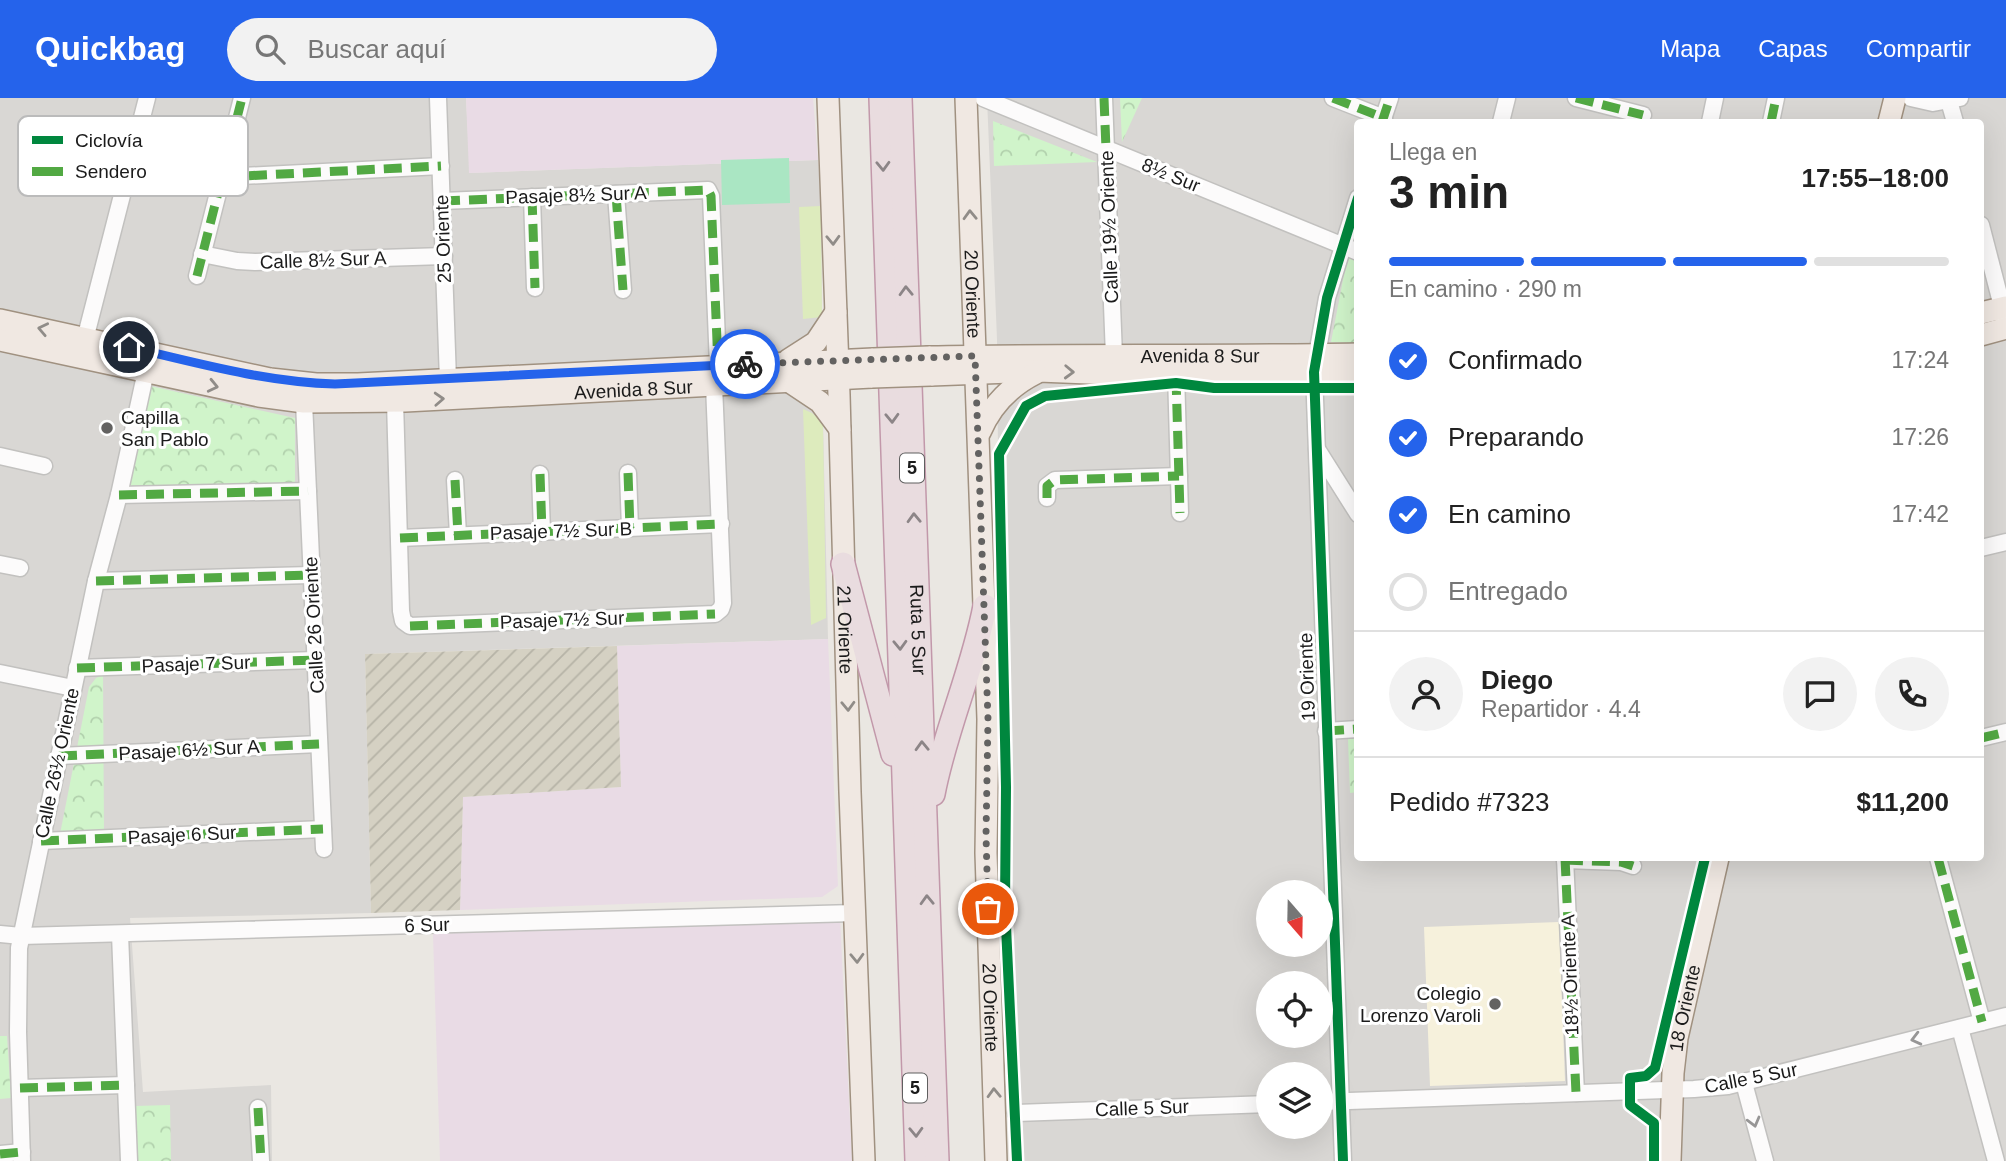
<!DOCTYPE html>
<html lang="es">
<meta charset="utf-8">
<style>
body{margin:0;font-family:Helvetica,sans-serif;background:#f2f2f2;color:#222;height:100vh;display:flex;flex-direction:column;font-size:26px;white-space:nowrap}
*{box-sizing:border-box;margin:0}
p{font-size:23px;color:#767676}
.icon{flex:none;width:38px;height:38px;fill:none;stroke:currentColor;stroke-width:2;stroke-linecap:round;stroke-linejoin:round}
.map{position:relative;flex:1;overflow:hidden}
.panel{position:absolute;left:1354px;top:21px;width:630px;height:742px;display:flex;flex-direction:column;background:#fff;border-radius:7px;box-shadow:0 7px 28px #0002}
.panel>*{flex:none}
.needle{width:46px;rotate:160deg}
.tools{position:absolute;left:1256px;top:782px;display:grid;gap:14px}
.tools a{display:grid;place-items:center;width:77px;height:77px;border-radius:50%;background:#fff;box-shadow:0 7px 28px #0002;font-size:35px}
.pin{position:absolute;display:grid;place-items:center;width:60px;height:60px;color:#fff;margin:-30px;border:4px solid #fff;border-radius:50%;box-shadow:0 2px 7px #0007}
.courier{position:absolute;display:grid;place-items:center;width:70px;height:70px;margin:-35px;border:5px solid #2563eb;border-radius:50%;background:#fff;color:#222;box-shadow:0 2px 9px #0007}
.summary em{font-style:normal;font-weight:700}
.summary div{display:flex;flex-direction:column-reverse}
.summary{display:flex;align-items:center;justify-content:space-between;height:119px;padding:0 35px}
h1{font-size:46px;font-weight:700;line-height:52px}
.bar{display:grid;grid-template-columns:repeat(4,1fr);gap:10px 7px;align-content:center;height:84px;padding:0 35px}
.bar i{height:9px;border-radius:5px;background:#e0e0e0}
.bar .active{background:#2563eb}
.bar p{grid-column:span 4}
.line{display:flex;align-items:center;gap:18px;padding:0 35px;border-top:2px solid #e0e0e0}
.line div{flex:1}
.round{display:grid;place-items:center;flex:none;width:74px;height:74px;border-radius:37px;background:#f2f2f2}
ol{padding:0 35px;list-style:none}
li{display:flex;align-items:center;gap:21px;height:77px}
li p{margin-inline-start:auto}
li .icon{padding:7px;border-radius:50%;background:#2563eb;color:#fff;stroke-width:4}
li:last-child{color:#767676}
li i{width:38px;height:38px;border:4px solid #e0e0e0;border-radius:50%}
header{display:flex;align-items:center;gap:42px;box-sizing:border-box;height:98px;padding:0 35px;background:#2563eb;color:#fff}
header strong{font-size:33px}
nav{display:flex;gap:38px;margin-inline-start:auto;font-size:24px}
.search{width:490px;height:63px;background:#f2f2f2;display:flex;align-items:center;gap:18px;box-sizing:border-box;padding:0 24px;border-radius:38px;color:#767676;font-size:26px}
.map>svg:first-child{display:block}
</style>
<header>
<strong>Quickbag</strong>
<div class="search"><svg class="icon" aria-label="search" viewBox="0 0 24 24"><circle cx="10" cy="10" r="6"/><path d="M15 15l6 6"/></svg>Buscar aquí</div>
<nav><a>Mapa</a><a>Capas</a><a>Compartir</a></nav>
</header>
<div class="map">
<svg width="2006" height="1063" viewBox="0 0 2006 1063">
<defs>
<pattern id="construction-furrows" width="10" height="10" patternUnits="userSpaceOnUse" patternTransform="scale(1.75)"><rect width="10" height="10" fill="#d5d1c3"/><path d="M-1 1l2-2M0 10L10 0M9 11l2-2" fill="none" stroke="#b6b3a7"/></pattern>
<pattern id="park-crowns" width="20" height="18" patternUnits="userSpaceOnUse" patternTransform="scale(1.75)"><rect width="20" height="18" fill="#d0f4ca"/><path d="M2 6a3 3 0 1 1 6 0M12 15a3 3 0 1 1 6 0" fill="none" stroke="#b2d1ad"/></pattern>
</defs>
<rect width="100%" height="100%" fill="#eae7e2"/>
<!-- residential -->
<g fill="#d9d7d4" fill-rule="evenodd">
<path d="M0,0h466l4,75 348,-13 3,46 2,217 5,216 -463,15 6,259 -241,5 13,174 128,-7 1,76h-272z"/>
<path d="M987,0h1019v1063h-989l-16,-374 -4,-448zM1358,24h623v736h-623zM1269,794h52v53h-52zM1269,886h52v52h-52zM1269,976h52v53h-52z"/>
</g>
<!-- industrial -->
<g fill="#e9dbe5">
<path d="M466,0h347l5,62 -349,13z"/>
<path d="M828,541l10,247 -16,11 -362,13 3,-113 158,-10 -4,-141z"/>
<path d="M840,820l12,243h-412l-7,-227z"/>
</g>
<!-- education -->
<path fill="#f6f1dc" d="M1559,824l6,159 -135,5 -6,-159z"/>
<!-- construction -->
<path fill="url(#construction-furrows)" d="M617,548l4,141 -158,10 -3,113 -89,3 -6,-259z"/>
<!-- grass -->
<g fill="#ddebbd">
<path d="M821,108l1,111 -19,2 -4,-112z"/>
<path d="M803,311l9,4 11,10 3,195 -15,7z"/>
</g>
<!-- park -->
<g fill="url(#park-crowns)">
<path d="M1120,0h22l-20,44z"/>
<path d="M993,23l104,41 -103,4z"/>
<path d="M1348,156l10,4v85l-27,-1z"/>
<path d="M150,288l145,32v68l-167,3z"/>
<path d="M103,577l1,158 -44,1 29,-147 7,-9z"/>
<path d="M1358,640v54l-8,1 -2,-54z"/>
<path d="M0,938h7l4,62 -11,1z"/>
<path d="M170,1007l1,56h-35l-1,-55z"/>
</g>
<!-- pitch -->
<path fill="#aae6c3" d="M789,60l1,45 -68,2 -1,-45z"/>
<g fill="none" stroke-linecap="round" stroke-linejoin="round">
<!-- minor casing -->
<g stroke="#c2c1bf" stroke-width="19">
<g id="minor">
<path d="M438,0l10,282"/>
<path d="M983,0l375,154"/>
<path d="M1104,0l10,258"/>
<path d="M1333,0l51,20"/>
<path d="M1576,0l67,17"/>
<path d="M1911,0l22,5 27,-5"/>
<path d="M1949,3l6,21"/>
<path d="M1382,24l8,-24"/>
<path d="M1501,24l6,-24"/>
<path d="M1710,24l5,-24"/>
<path d="M1771,24l5,-24"/>
<path d="M222,79l219,-11"/>
<path d="M616,96l7,96"/>
<path d="M532,99l3,91"/>
<path d="M442,103l266,-11 3,6 7,169"/>
<path d="M1981,127l24,93"/>
<path d="M202,156l35,7 18,1 189,-6"/>
<path d="M197,178l45,-178"/>
<path d="M83,249l64,-249"/>
<path d="M1176,275l4,140"/>
<path d="M395,303l6,210 2,10 7,5 305,-12 6,-5 2,-6 -9,-218"/>
<path d="M304,304l20,447"/>
<path d="M1317,351l41,65"/>
<path d="M0,358l44,10"/>
<path d="M628,375l2,55"/>
<path d="M540,376l2,58"/>
<path d="M455,382l3,55"/>
<path d="M119,397l189,-4"/>
<path d="M1047,400v-12l8,-6 124,-4"/>
<path d="M400,440l321,-14"/>
<path d="M1981,450l25,-6"/>
<path d="M0,466l20,4"/>
<path d="M96,483l215,-6"/>
<path d="M77,570l238,-8"/>
<path d="M0,575l73,15"/>
<path d="M1326,633l32,-2"/>
<path d="M1981,640l25,-6"/>
<path d="M59,658l260,-12"/>
<path d="M41,743l282,-12"/>
<path d="M1565,760l11,235"/>
<path d="M1938,760l44,164"/>
<path d="M1565,762l56,2 12,4"/>
<path d="M0,836l21,2 834,-23"/>
<path d="M120,836l9,227"/>
<path d="M1960,930l36,133"/>
<path d="M1744,985l21,78"/>
<path d="M20,990l106,-3"/>
<path d="M1321,1004l373,-13 34,-3 278,-70"/>
<path d="M258,1010l3,53"/>
<path d="M1016,1015l253,-9"/>
<path d="M0,1056l22,-2"/>
<path d="M22,1063l-4,-129 1,-84 77,-367 23,-86 27,-124"/>
<path d="M1343,1063l-29,-789 13,-74 31,-100"/>
</g>
</g>
<!-- major casing -->
<g stroke="#a09180" stroke-width="24">
<g id="major">
<path id="s1" d="M828,0l11,297 11,397 14,369"/>
<path id="s2" d="M966,0l22,621 -2,134 10,308"/>
<path d="M1889,24l6,-24"/>
<path d="M1981,215l25,-6"/>
<path d="M0,222l270,59 46,5h42l515,-25"/>
<path d="M1981,237l25,-7"/>
<path id="s3" d="M0,242l259,56 45,6 101,-1 467,-24"/>
<path id="s4" d="M929,259c143,-3 286,0 429,-3"/>
<path d="M788,262l28,-18 20,-30"/>
<path d="M931,277l108,-4 74,3 190,-3 55,2"/>
<path d="M787,282l33,22 20,27"/>
<path d="M980,334c11,-26 30,-46 56,-59"/>
<path id="s5" d="M1670,1063l3,-88 4,-35 41,-180"/>
</g>
</g>
<!-- highway casing -->
<g stroke="#c298aa" stroke-width="26">
<g id="highway">
<path d="M881,0l36,1063"/>
<path id="s6" d="M900,0l37,1063"/>
<path d="M843,466l50,190"/>
<path d="M933,696c12,-64 40,-124 52,-188"/>
</g>
</g>
<!-- minor -->
<use href="#minor" stroke="#fcfbfb" stroke-width="16"/>
<!-- major -->
<use href="#major" stroke="#f0e8e2" stroke-width="21"/>
<!-- highway -->
<use href="#highway" stroke="#e9dcdf" stroke-width="23"/>
<!-- major-bridge casing -->
<g stroke="#a09180" stroke-width="24" stroke-linecap="butt">
<g id="major-bridge">
<path d="M873,261l56,-2"/>
<path d="M872,279l59,-2"/>
</g>
</g>
<!-- major-bridge -->
<use href="#major-bridge" stroke="#f0e8e2" stroke-width="21"/>
<!-- quiet -->
<g stroke="#52a943" stroke-width="9" stroke-dasharray="18 9" stroke-linecap="butt">
<path d="M1104,0l2,51"/>
<path d="M1333,0l51,20"/>
<path d="M1576,0l67,17"/>
<path d="M1382,24l8,-24"/>
<path d="M1771,24l5,-24"/>
<path d="M222,79l219,-11"/>
<path d="M616,96l7,96"/>
<path d="M532,99l3,91"/>
<path d="M442,103l266,-11 3,6 7,169"/>
<path d="M197,178l45,-178"/>
<path d="M1176,279l4,136"/>
<path d="M628,375l2,55"/>
<path d="M540,376l2,58"/>
<path d="M455,382l3,55"/>
<path d="M119,397l189,-4"/>
<path d="M1047,400v-12l8,-6 124,-4"/>
<path d="M400,440l321,-14"/>
<path d="M96,483l215,-6"/>
<path d="M410,528l305,-12"/>
<path d="M77,570l238,-8"/>
<path d="M1326,633l32,-2"/>
<path d="M1981,640l25,-6"/>
<path d="M59,658l260,-12"/>
<path d="M41,743l282,-12"/>
<path d="M1565,760l11,235"/>
<path d="M1938,760l44,164"/>
<path d="M1565,762l56,2 12,4"/>
<path d="M20,990l106,-3"/>
<path d="M258,1010l3,53"/>
<path d="M0,1056l22,-2"/>
</g>
<!-- cycleway casing -->
<g stroke="#fff" stroke-width="15">
<g id="cycleway">
<path d="M1017,1063l-12,-256 1,-118 -7,-333 27,-48 19,-10 131,-13 38,5h144"/>
<path d="M1343,1063l-29,-789 13,-74 31,-100"/>
<path d="M1654,1063v-38l-24,-18v-27l16,-2 9,-8 50,-210"/>
</g>
</g>
<!-- cycleway -->
<use href="#cycleway" stroke="#00873e" stroke-width="10"/>
</g>
<!-- one-way arrows -->
<defs><path id="oneway-chevron" d="M-2-3.5L2.5 0L-2 3.5" fill="none" stroke-width="1.6" stroke-linecap="round" stroke-linejoin="round" transform="scale(1.75)"/></defs>
<g stroke="#8c8587">
<use href="#oneway-chevron" transform="translate(883 68) rotate(88)"/>
<use href="#oneway-chevron" transform="translate(906 193) rotate(-92)"/>
<use href="#oneway-chevron" transform="translate(892 320) rotate(88)"/>
<use href="#oneway-chevron" transform="translate(914 420) rotate(-92)"/>
<use href="#oneway-chevron" transform="translate(900 547) rotate(88)"/>
<use href="#oneway-chevron" transform="translate(922 648) rotate(-92)"/>
<use href="#oneway-chevron" transform="translate(927 802) rotate(-92)"/>
<use href="#oneway-chevron" transform="translate(916 1034) rotate(88)"/>
</g>
<g stroke="#908c88">
<use href="#oneway-chevron" transform="translate(970 117) rotate(-92)"/>
<use href="#oneway-chevron" transform="translate(833 142) rotate(88)"/>
<use href="#oneway-chevron" transform="translate(43 231) rotate(-168)"/>
<use href="#oneway-chevron" transform="translate(1069 274) rotate(2)"/>
<use href="#oneway-chevron" transform="translate(213 288) rotate(13)"/>
<use href="#oneway-chevron" transform="translate(439 301) rotate(-3)"/>
<use href="#oneway-chevron" transform="translate(848 608) rotate(88)"/>
<use href="#oneway-chevron" transform="translate(857 860) rotate(88)"/>
<use href="#oneway-chevron" transform="translate(994 995) rotate(-92)"/>
</g>
<g stroke="#979696">
<use href="#oneway-chevron" transform="translate(1916 941) rotate(166)"/>
<use href="#oneway-chevron" transform="translate(1754 1024) rotate(75)"/>
</g>
<g fill="none" stroke-linecap="round" stroke-linejoin="round">
<!-- done -->
<path stroke="#636261" stroke-width="7" stroke-dasharray="0 12.6" d="M745,266l230,-8 13,363 -2,116 2,74"/>
<!-- route -->
<path stroke="#2563eb" stroke-width="9" d="M129,249c68,16 136,35 206,37l410,-20"/>
</g>
<!-- markers -->
<g fill="#636261" stroke="#fff" stroke-width="2.5">
<circle cx="107" cy="330" r="7"/>
<circle cx="1495" cy="906" r="7"/>
</g>
<g text-anchor="middle" dominant-baseline="central" stroke-width="6" stroke-linejoin="round" paint-order="stroke">
<!-- shield labels -->
<g fill="#fff" stroke="#5f5f5f" stroke-width="2">
<rect x="900" y="355.5" width="24" height="29" rx="5"/>
<rect x="903" y="975.5" width="24" height="29" rx="5"/>
</g>
<g font-size="18" font-weight="bold" fill="#1b1b1b">
<text x="912" y="370">5</text>
<text x="915" y="990">5</text>
</g>
<!-- street labels -->
<g font-size="19" fill="#1b1b1b" stroke="#fff">
<text transform="translate(1171 77) rotate(22)">8½ Sur</text>
<text transform="translate(576 97) rotate(-2)">Pasaje 8½ Sur A</text>
<text transform="translate(1109 129) rotate(-92)">Calle 19½ Oriente</text>
<text transform="translate(443 141) rotate(-92)">25 Oriente</text>
<text transform="translate(323 162) rotate(-2)">Calle 8½ Sur A</text>
<text stroke="none"><textPath href="#s2" startOffset="196">20 Oriente</textPath></text>
<text stroke="none"><textPath href="#s4" startOffset="271">Avenida 8 Sur</textPath></text>
<text stroke="none"><textPath href="#s3" startOffset="640">Avenida 8 Sur</textPath></text>
<text transform="translate(561 433) rotate(-2)">Pasaje 7½ Sur B</text>
<text transform="translate(562 522) rotate(-2)">Pasaje 7½ Sur</text>
<text transform="translate(314 527) rotate(-93)">Calle 26 Oriente</text>
<text stroke="none"><textPath href="#s1" startOffset="532">21 Oriente</textPath></text>
<text stroke="none"><textPath href="#s6" startOffset="532">Ruta 5 Sur</textPath></text>
<text transform="translate(196 566) rotate(-2)">Pasaje 7 Sur</text>
<text transform="translate(1307 579) rotate(-92)">19 Oriente</text>
<text transform="translate(189 652) rotate(-3)">Pasaje 6½ Sur A</text>
<text transform="translate(57 665) rotate(-78)">Calle 26½ Oriente</text>
<text transform="translate(182 737) rotate(-3)">Pasaje 6 Sur</text>
<text transform="translate(427 827) rotate(-2)">6 Sur</text>
<text transform="translate(1570 877) rotate(-92)">18½ Oriente A</text>
<text stroke="none"><textPath href="#s2" startOffset="910">20 Oriente</textPath></text>
<text stroke="none"><textPath href="#s5" startOffset="154">18 Oriente</textPath></text>
<text transform="translate(1751 980) rotate(-11)">Calle 5 Sur</text>
<text transform="translate(1142 1010) rotate(-2)">Calle 5 Sur</text>
</g>
<!-- poi labels -->
<g font-size="19" fill="#1b1b1b" stroke="#fff" text-anchor="start">
<text x="121" y="319">Capilla<tspan x="121" dy="22">San Pablo</tspan></text>
<text x="1481" y="895" text-anchor="end">Colegio<tspan x="1481" dy="22">Lorenzo Varoli</tspan></text>
</g>
</g>
<!-- legend -->
<rect x="18" y="18" width="230" height="80" rx="10" fill="#fff" stroke="#bbb" stroke-width="2"/>
<rect x="32" y="38" width="31" height="8" fill="#00873e"/>
<rect x="32" y="69" width="31" height="9" fill="#52a943"/>
<g font-size="19" fill="#1b1b1b">
<text x="75" y="49">Ciclovía</text>
<text x="75" y="80">Sendero</text>
</g>
</svg>
<div class="tools">
<a><svg class="needle" viewBox="-14 -14 28 28"><path d="M0-13l5 13h-10z" fill="#e53935"/><path d="M0 13l5-13h-10z" fill="#767676"/></svg></a>
<a><svg class="icon" aria-label="locate" viewBox="0 0 24 24"><circle cx="12" cy="12" r="6"/><path d="M12 2v4M12 18v4M2 12h4M18 12h4"/></svg></a>
<a><svg class="icon" aria-label="layers" viewBox="0 0 24 24"><path d="M12 4l9 5-9 5-9-5zM3 14l9 5 9-5"/></svg></a>
</div>
<div class="pin" style="left:988px;top:811px;background:#ea580c"><svg class="icon" aria-label="bag" viewBox="0 0 24 24"><path d="M5 8h14l-1 12H6zM9 8a3 3 0 0 1 6 0"/></svg></div>
<div class="pin" style="left:129px;top:249px;background:#1f2937"><svg class="icon" aria-label="home" viewBox="0 0 24 24"><path d="M3 11l9-7 9 7M6 9v11h12V9"/></svg></div>
<div class="courier" style="left:745px;top:266px"><svg class="icon" aria-label="bike" viewBox="0 0 24 24"><circle cx="6" cy="16" r="4"/><circle cx="18" cy="16" r="4"/><path d="M6 16l4-8h5l3 8M10 8l3 8H6M13 5h3"/></svg></div>
<section class="panel">
<div class="summary"><div><h1>3 min</h1><p>Llega en</p></div><em>17:55–18:00</em></div>
<div class="bar"><i class="active"></i><i class="active"></i><i class="active"></i><i></i><p>En camino · 290 m</p></div>
<ol>
<li><svg class="icon" aria-label="check" viewBox="0 0 24 24"><path d="M5 12l5 5 9-10"/></svg>Confirmado<p>17:24</p></li>
<li><svg class="icon" aria-label="check" viewBox="0 0 24 24"><path d="M5 12l5 5 9-10"/></svg>Preparando<p>17:26</p></li>
<li><svg class="icon" aria-label="check" viewBox="0 0 24 24"><path d="M5 12l5 5 9-10"/></svg>En camino<p>17:42</p></li>
<li><i></i>Entregado</li>
</ol>
<div class="line" style="height:126px"><a class="round"><svg class="icon" aria-label="person" viewBox="0 0 24 24"><circle cx="12" cy="8" r="4"/><path d="M4 21q1-7 8-7t8 7"/></svg></a><div><b>Diego</b><p>Repartidor · 4.4</p></div><a class="round"><svg class="icon" aria-label="chat" viewBox="0 0 24 24"><path d="M4 5h16v11H9l-5 4z"/></svg></a><a class="round"><svg class="icon" aria-label="phone" viewBox="0 0 24 24"><path d="M5 4h4l2 5-3 2q2 4 5 5l2-3 5 2v4C11 20 4 13 5 4z"/></svg></a></div>
<div class="line" style="height:91px"><div>Pedido #7323</div><b>$11,200</b></div>
</section>
</div>
